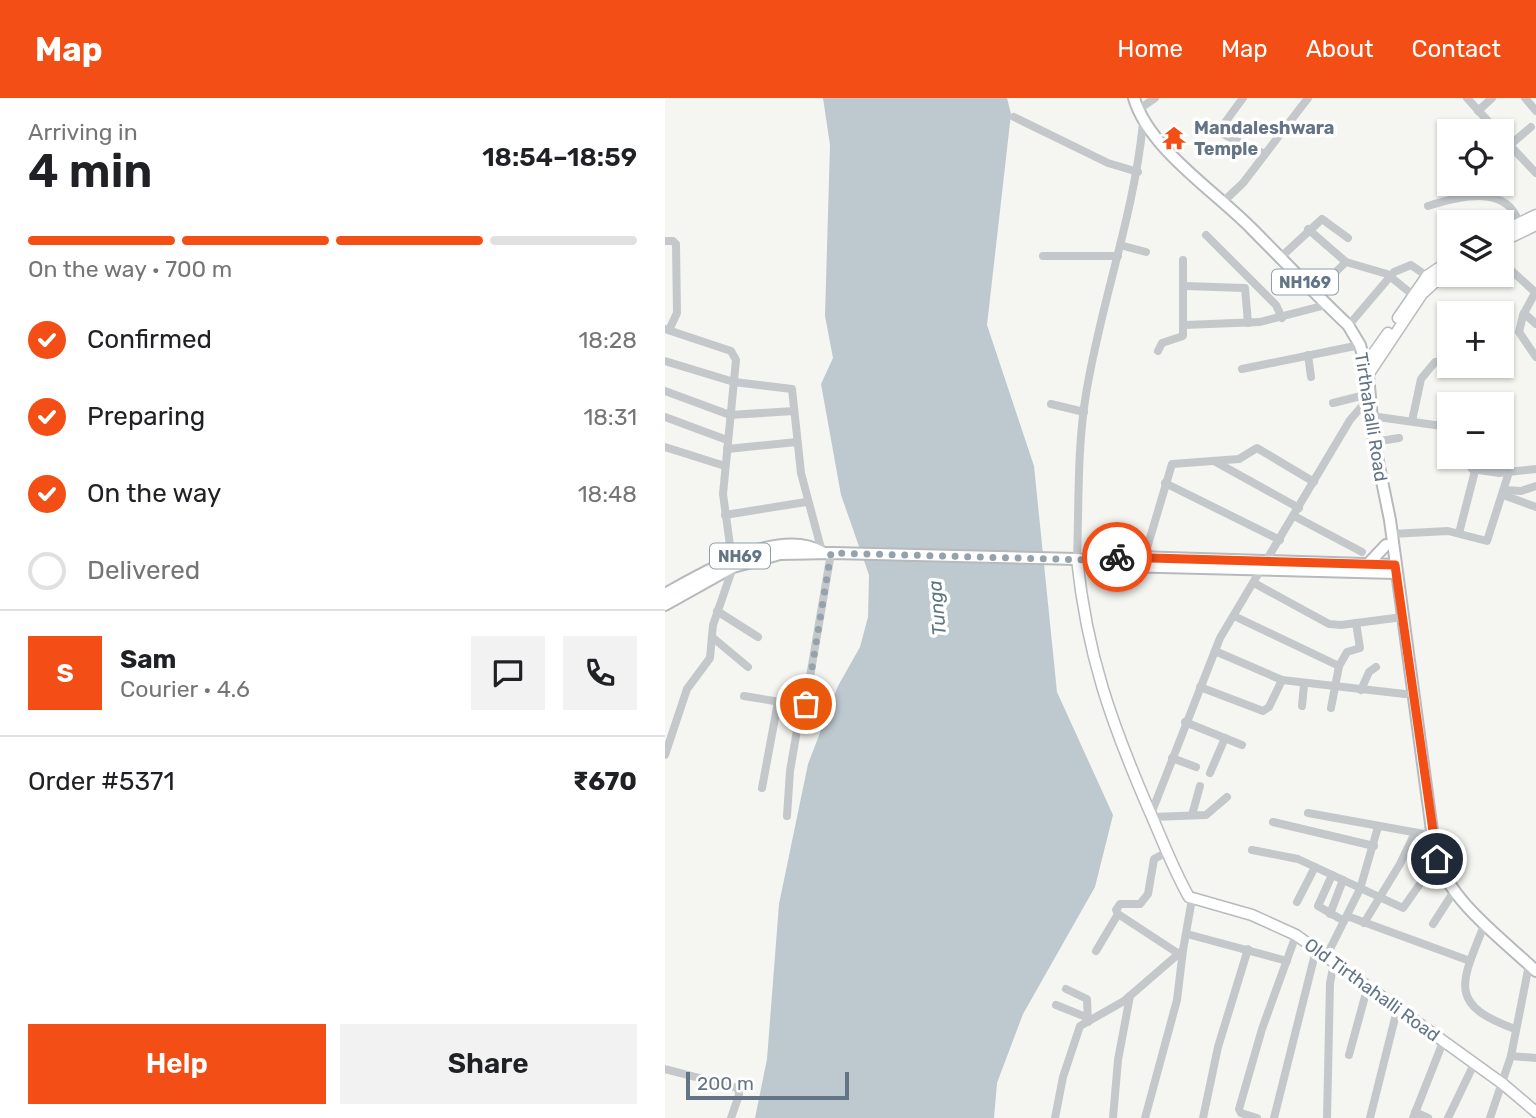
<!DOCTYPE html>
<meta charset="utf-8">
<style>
body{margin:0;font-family:Rubik,sans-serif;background:#f2f2f2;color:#202124;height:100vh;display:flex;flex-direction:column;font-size:26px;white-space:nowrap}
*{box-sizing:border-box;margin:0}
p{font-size:23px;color:#757577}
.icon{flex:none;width:38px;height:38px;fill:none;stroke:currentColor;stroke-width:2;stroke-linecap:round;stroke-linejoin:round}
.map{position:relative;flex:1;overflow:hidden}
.drawer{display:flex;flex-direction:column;background:#fff;width:665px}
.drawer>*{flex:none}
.buttons{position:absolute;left:772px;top:21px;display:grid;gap:14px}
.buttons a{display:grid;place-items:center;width:77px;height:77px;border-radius:0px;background:#fff;box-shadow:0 2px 5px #0004;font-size:35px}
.scale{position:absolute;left:21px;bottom:18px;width:163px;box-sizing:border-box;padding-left:7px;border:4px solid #627485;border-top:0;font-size:19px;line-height:24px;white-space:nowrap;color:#627485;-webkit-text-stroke:5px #fff;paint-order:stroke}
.pin{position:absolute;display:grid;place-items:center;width:60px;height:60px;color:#fff;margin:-30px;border:4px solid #fff;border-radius:50%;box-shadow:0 2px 7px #0007}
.courier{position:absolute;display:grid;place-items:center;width:70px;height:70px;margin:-35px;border:5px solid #f24e15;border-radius:50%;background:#fff;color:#222;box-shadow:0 2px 9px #0007}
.headline em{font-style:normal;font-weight:600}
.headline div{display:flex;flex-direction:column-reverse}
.headline{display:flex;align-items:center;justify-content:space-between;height:119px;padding:0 28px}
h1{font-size:46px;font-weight:600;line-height:52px}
.bar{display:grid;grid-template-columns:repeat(4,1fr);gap:10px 7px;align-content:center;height:84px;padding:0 28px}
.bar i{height:9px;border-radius:5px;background:#e0e0e0}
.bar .active{background:#f24e15}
.bar p{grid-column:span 4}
.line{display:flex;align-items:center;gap:18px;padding:0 28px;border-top:2px solid #e0e0e0}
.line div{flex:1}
.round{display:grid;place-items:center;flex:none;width:74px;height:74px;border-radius:0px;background:#f2f2f2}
ol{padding:0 28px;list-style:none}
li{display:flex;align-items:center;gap:21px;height:77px}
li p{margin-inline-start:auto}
li .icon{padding:7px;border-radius:50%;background:#f24e15;color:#fff;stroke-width:4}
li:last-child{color:#757577}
li i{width:38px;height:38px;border:4px solid #e0e0e0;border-radius:50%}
.button{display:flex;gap:14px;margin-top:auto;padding:14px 28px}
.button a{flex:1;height:80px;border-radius:0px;background:#f24e15;color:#fff;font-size:28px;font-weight:600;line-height:80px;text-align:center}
.button a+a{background:#f2f2f2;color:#202124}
header{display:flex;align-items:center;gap:42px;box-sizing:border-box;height:98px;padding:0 35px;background:#f24e15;color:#fff}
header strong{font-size:33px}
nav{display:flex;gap:38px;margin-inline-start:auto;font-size:24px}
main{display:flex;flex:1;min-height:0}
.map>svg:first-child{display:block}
</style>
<header>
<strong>Map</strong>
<nav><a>Home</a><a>Map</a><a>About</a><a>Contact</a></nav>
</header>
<main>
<section class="drawer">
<div class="headline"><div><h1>4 min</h1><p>Arriving in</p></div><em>18:54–18:59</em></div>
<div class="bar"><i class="active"></i><i class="active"></i><i class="active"></i><i></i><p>On the way · 700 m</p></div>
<ol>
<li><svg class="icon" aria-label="check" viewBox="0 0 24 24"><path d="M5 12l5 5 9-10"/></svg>Confirmed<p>18:28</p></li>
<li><svg class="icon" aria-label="check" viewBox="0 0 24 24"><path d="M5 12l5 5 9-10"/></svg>Preparing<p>18:31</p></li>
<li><svg class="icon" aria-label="check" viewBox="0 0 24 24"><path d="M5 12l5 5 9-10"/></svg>On the way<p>18:48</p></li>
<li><i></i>Delivered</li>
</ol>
<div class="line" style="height:126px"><b class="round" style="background:#f24e15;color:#fff">S</b><div><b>Sam</b><p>Courier · 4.6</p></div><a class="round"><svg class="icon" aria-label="chat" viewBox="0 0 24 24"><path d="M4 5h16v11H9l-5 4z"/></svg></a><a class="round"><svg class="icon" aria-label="phone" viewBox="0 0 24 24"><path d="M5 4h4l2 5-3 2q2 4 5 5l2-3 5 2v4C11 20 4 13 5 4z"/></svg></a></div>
<div class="line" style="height:91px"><div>Order #5371</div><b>₹670</b></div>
<div class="button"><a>Help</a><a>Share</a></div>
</section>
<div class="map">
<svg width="871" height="1020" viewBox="0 0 871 1020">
<rect width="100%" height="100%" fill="#f5f6f1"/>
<!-- water -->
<path fill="#bdc9ce" d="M158,0h184l4,16 -24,211 47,141 23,226 56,123 -18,72 -72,127 -26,69 -3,35h-239l12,-59 12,-155 29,-140 30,-78 22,-39 8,-30 1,-42 -28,-80 -20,-111 12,-26 -8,-42 5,-171z"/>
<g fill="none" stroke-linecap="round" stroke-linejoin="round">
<!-- major casing -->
<g stroke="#b7bbbf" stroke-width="13">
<g id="major">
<path d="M836,134l35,-17"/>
<path d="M836,144l35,-17"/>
<path d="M733,220l29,-42 22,-15"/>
<path d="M701,266l22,-31"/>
<path d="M703,277l54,-81 27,-25"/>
<path d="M412,461c10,96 34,163 72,251 13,29 24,59 40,87l63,18 44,20 207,149 33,28"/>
</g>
</g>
<!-- highway casing -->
<g stroke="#b6babd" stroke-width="14">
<g id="highway">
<path d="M469,0c15,51 81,93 118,131 32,32 63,65 96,96l12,20 8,30 6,67 16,78 45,333c14,48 65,84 101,118"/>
<path d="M424,462l16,-4 290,9"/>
<path d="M702,467l19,-20"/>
<path d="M0,496c38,-21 114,-68 157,-42"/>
<path d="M0,507l68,-38 47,-13 53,-1 244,6 44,7 275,7"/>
</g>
</g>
<!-- minor -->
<g stroke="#c4c8cb" stroke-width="8">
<path d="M578,0l-25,34 47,22"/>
<path d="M802,0l30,33"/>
<path d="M860,0l11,13"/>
<path d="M473,12l17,-12"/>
<path d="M813,13l14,-13"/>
<path d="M349,19l94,46 30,9"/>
<path d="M836,38l35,37"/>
<path d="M845,47l21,-18"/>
<path d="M559,103l19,-18 65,-85"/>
<path d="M763,108c29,-9 79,-23 91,17"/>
<path d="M643,131l38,33 41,12 26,21"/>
<path d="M541,137l70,70 6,13"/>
<path d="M0,143h8l3,3 1,69 -8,17"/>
<path d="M455,147l26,7"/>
<path d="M378,158h75"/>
<path d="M616,159l41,-38 26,19"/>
<path d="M836,163l35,32"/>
<path d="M520,188l60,2 3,35"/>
<path d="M650,194l31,-30"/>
<path d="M870,195l-12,22 -4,17 17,25"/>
<path d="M859,215l12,11"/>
<path d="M520,227l75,-3 66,-17"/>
<path d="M683,228l46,-54 17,-7 16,11"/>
<path d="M0,231l66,22 5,9 -13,134 9,66"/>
<path d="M493,253l4,-8 21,-7v-76"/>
<path d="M643,257l3,22"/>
<path d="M0,263l69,21 58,7 9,84 21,79"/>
<path d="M577,271l118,-24"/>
<path d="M0,293l65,24 64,-4"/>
<path d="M668,305l36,-9"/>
<path d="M386,306l33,8"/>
<path d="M706,318l78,11"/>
<path d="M0,319l62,23"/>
<path d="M747,323l9,-42 14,-17 14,-1"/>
<path d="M709,344l25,-4"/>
<path d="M0,349l60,19"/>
<path d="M62,351l70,-7"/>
<path d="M800,359l7,12 27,4 37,-4"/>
<path d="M549,363l85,47"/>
<path d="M500,385l115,57"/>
<path d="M839,392l17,1 15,-5"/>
<path d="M838,397l33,12"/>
<path d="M60,417l81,-13"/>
<path d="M629,418l68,36"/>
<path d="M794,435l16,-62"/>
<path d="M726,436l57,-3 39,10 22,-69"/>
<path d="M479,460l28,-94 67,-5 18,-11 57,34"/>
<path d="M412,461c2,-54 0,-110 9,-165 15,-92 48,-179 57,-271"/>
<path d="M589,485l75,41 12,1 54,-7"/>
<path d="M52,513l41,26"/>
<path d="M569,518l105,50"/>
<path d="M47,539l36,30"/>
<path d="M550,553l67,29 123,14"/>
<path d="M535,589l63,24 6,-4 13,-27"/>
<path d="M696,592l8,-18 7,-5"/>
<path d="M79,598l61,10 26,-153"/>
<path d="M637,608l2,-21"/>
<path d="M666,610l8,-42 8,-14 13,-4 -4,-25"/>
<path d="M520,624l57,23"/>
<path d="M0,657l22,-66 23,-31 3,-33 20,-58"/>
<path d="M507,660l24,9"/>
<path d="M545,675l15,-35"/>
<path d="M97,690l16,-86"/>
<path d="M643,715l116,21"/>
<path d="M486,716l69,-176 130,-218 19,-22"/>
<path d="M527,717l8,-29"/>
<path d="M122,718l3,-45 11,-64"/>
<path d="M487,719l54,-2 21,-18"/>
<path d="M608,724l101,24"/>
<path d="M587,752l46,9 105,49 29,-41"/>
<path d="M667,777l-14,31 26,15"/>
<path d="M632,804l18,-35"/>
<path d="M453,816l61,40"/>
<path d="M665,816l13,-34"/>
<path d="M682,818l123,45"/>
<path d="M699,825l36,-59 15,-31"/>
<path d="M768,826l18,-28"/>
<path d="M818,830c-23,57 -34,77 32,101"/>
<path d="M522,836l100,27"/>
<path d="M431,853l22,-37 -2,-4 4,-6h20l8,-10 6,-35 13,-7"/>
<path d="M661,859l34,-68 18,-62"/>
<path d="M401,891l21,10 1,23"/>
<path d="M391,907l30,12"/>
<path d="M684,957l18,-66"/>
<path d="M846,958l25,2"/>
<path d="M0,971l73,19 1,7 -8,23"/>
<path d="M750,1014l13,6"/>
<path d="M390,1020l8,-41 17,-51 44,-25 59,-51 9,-51"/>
<path d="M448,1020l5,-58 12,-64"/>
<path d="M480,1020l32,-118 6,-50"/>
<path d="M538,1020l15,-71 30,-98"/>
<path d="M592,1020l-16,-5 -2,-4 23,-80 34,-94"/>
<path d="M609,1020l42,-168"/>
<path d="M662,1020l3,-135 4,-20"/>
<path d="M705,1020l27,-108"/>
<path d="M748,1020l30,-76"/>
<path d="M783,1020l26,-54"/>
<path d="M825,1020l21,-62 17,-86"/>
</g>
<!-- major -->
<use href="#major" stroke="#fff" stroke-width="10"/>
<!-- highway -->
<use href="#highway" stroke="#fff" stroke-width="10"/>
</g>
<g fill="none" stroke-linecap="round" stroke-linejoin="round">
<!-- done -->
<path stroke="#95a2ab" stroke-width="7" stroke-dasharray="0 12.6" d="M141,606l25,-151 258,7 28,-3"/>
<!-- route -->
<path stroke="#f24e15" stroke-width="9" d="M452,459l278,8 42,294"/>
</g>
<!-- icons -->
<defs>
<g id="temple-bare" transform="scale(1.89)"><path d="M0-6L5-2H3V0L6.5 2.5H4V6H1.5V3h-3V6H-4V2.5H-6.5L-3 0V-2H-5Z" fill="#f24e15" stroke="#fff" stroke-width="2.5" paint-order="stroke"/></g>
</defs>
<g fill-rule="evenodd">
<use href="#temple-bare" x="509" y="40"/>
</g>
<g text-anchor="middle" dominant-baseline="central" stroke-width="7" stroke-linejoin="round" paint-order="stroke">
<!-- shield labels -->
<g fill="#fff" stroke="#919eaa" stroke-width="2">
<rect x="607" y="171.5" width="66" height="25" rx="5"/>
<rect x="45" y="445.5" width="60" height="25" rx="5"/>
</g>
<g font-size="16" font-weight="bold" fill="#627485">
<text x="640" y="184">NH169</text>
<text x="75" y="458">NH69</text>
</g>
<!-- poi labels -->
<g font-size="18" font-weight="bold" fill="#627485" stroke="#fff" text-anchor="start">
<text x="529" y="30">Mandaleshwara<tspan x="529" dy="21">Temple</tspan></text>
</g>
<!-- street labels -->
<g font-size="18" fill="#627485" stroke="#fff">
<text transform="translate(706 319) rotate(81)">Tirthahalli Road</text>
<text transform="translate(707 892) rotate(36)">Old Tirthahalli Road</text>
</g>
<!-- water labels -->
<g font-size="19" font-style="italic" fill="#5d7782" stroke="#fff">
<text transform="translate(272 510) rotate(-95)">Tunga</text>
</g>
</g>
</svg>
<div class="buttons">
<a><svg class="icon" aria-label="locate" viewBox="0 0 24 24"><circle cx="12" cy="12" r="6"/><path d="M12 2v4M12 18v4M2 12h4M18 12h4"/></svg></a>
<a><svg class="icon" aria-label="layers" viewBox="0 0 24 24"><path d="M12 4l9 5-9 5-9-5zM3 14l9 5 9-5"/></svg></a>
<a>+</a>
<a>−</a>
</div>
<div class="scale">200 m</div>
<div class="pin" style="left:141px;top:606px;background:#ea580c"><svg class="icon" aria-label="bag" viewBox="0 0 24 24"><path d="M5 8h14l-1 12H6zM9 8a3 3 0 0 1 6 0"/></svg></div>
<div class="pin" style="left:772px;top:761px;background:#1f2937"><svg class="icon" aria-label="home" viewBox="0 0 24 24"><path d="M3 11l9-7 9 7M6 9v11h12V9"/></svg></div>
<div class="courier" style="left:452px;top:459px"><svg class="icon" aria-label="bike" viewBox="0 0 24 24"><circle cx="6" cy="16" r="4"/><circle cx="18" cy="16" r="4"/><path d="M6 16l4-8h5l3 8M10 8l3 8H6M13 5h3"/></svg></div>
</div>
</main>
